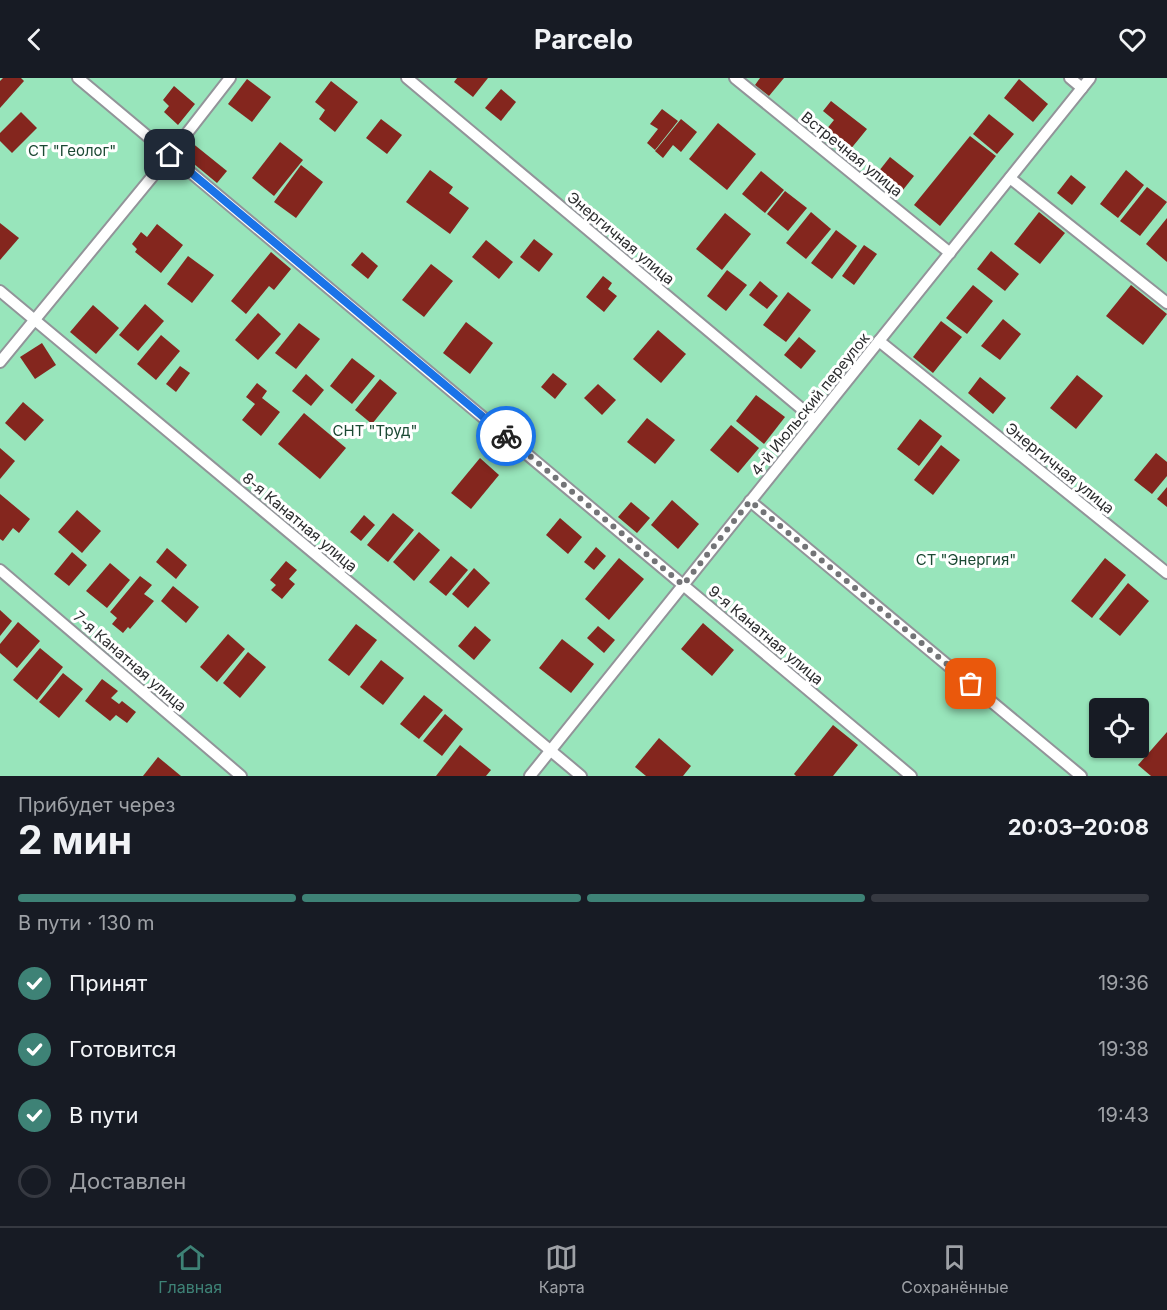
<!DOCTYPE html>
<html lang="ru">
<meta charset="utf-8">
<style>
body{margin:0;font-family:Inter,sans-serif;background:#242831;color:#f1f3f6;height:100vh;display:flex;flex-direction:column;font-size:22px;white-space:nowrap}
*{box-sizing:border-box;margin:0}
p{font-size:20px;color:#9ea1a6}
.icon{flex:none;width:33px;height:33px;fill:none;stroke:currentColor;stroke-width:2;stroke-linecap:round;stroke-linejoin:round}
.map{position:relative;height:698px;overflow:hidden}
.side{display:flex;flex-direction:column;background:#171b24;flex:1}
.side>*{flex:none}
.fabs{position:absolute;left:1089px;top:620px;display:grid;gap:12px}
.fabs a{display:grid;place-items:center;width:60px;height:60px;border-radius:6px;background:#171b24;box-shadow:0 2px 4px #0004;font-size:30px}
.pin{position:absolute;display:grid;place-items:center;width:51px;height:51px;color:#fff;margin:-26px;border-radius:12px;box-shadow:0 3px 9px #0006}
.courier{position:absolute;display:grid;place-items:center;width:60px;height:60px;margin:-30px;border:4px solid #1a73e8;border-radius:50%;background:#fff;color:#222;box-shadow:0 2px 8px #0007}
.head em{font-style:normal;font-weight:700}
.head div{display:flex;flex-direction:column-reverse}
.head{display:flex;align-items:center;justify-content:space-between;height:102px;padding:0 18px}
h1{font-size:39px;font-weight:700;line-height:45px}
.bar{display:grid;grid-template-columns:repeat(4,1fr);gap:9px 6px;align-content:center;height:72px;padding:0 18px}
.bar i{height:8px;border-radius:4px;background:#363941}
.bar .on{background:#3e8276}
.bar p{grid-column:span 4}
ol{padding:0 18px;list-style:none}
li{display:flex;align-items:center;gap:18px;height:66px}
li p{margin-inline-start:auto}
li .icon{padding:6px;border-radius:50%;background:#3e8276;color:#fff;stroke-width:4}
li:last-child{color:#9ea1a6}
li i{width:33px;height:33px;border:3px solid #363941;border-radius:50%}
header{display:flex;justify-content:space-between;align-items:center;height:78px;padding:0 18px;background:#171b24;font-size:27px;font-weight:700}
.dock{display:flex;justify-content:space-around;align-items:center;height:84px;border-top:2px solid #363941;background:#171b24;font-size:16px;color:#9ea1a6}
.dock a{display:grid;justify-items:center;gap:3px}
.dock .on{color:#3e8276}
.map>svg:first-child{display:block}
</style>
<header><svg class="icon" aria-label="back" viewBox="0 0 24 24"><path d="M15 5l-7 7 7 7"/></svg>Parcelo<svg class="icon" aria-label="heart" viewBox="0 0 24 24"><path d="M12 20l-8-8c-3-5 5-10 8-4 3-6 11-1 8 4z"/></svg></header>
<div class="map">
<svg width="1167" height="698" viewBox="0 0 1167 698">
<rect width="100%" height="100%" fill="#fafbfe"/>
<!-- green -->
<path fill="#98e5bb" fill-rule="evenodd" d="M0,0h1167v698h-1167zM1100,630h38v39h-38z"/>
<!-- building -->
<g fill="#84261e">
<path d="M3,0h18l3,3 -24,27v-27z"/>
<path d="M457,0h31l-15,19 -19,-15z"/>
<path d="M760,0h24l-15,18 -14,-11z"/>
<path d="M247,1l24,18 -19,25 -24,-18z"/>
<path d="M1019,1l29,25 -15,18 -29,-24z"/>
<path d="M331,3l27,21 -23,30 -16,-13 6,-9 -10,-8z"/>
<path d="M174,8l21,18 -17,21 -14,-13 5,-6 -6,-6z"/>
<path d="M501,11l15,13 -15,19 -16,-13z"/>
<path d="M831,23l36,28 -22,27 -24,-20 13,-16 -11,-9z"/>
<path d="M662,31l16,12 -23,29 -8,-7 11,-14 -8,-5z"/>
<path d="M21,34l16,16 -25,25 -12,-12v-8z"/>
<path d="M989,36l25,20 -17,20 -24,-20z"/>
<path d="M381,41l21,16 -15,19 -21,-16z"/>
<path d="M681,41l16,13 -16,20 -8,-7 -10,13 -8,-7z"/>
<path d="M718,45l38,31 -29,36 -38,-31z"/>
<path d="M970,58l26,20 -56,70 -26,-21z"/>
<path d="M191,64l36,29 -10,12 -35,-29z"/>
<path d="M280,64l23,18 -29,36 -22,-18z"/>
<path d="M890,79l24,19 -15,19 -24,-19z"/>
<path d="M301,87l22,17 -27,36 -22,-16z"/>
<path d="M430,92l23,17 -4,6 20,15 -19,26 -44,-32z"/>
<path d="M1126,92l18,15 -26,33 -18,-14z"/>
<path d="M761,93l23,19 -19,23 -23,-19z"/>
<path d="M1071,97l15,12 -14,18 -15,-12z"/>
<path d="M1147,109l20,15 -27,34 -20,-15z"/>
<path d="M785,113l22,17 -19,23 -21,-17z"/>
<path d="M811,134l20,17 -25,30 -20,-16z"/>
<path d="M1039,134l26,21 -25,31 -26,-20z"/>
<path d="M725,135l26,21 -29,36 -26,-21z"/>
<path d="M1167,140v44l-21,-18z"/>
<path d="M0,145l19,15 -19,22z"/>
<path d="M157,146l26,21 -22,28 -26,-21 2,-3 -5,-5 9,-12 6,5z"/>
<path d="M836,152l21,16 -25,33 -21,-16z"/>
<path d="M534,161l19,15 -14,18 -19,-15z"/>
<path d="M486,162l27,22 -14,17 -27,-22z"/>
<path d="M864,167l13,9 -23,31 -12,-9z"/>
<path d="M991,173l28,23 -14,17 -28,-22z"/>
<path d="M271,174l20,17 -17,21 -5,-4 -23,28 -15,-13z"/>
<path d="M362,174l16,14 -10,13 -17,-14z"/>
<path d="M188,178l26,19 -22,28 -25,-19z"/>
<path d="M431,186l22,17 -29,36 -22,-17z"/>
<path d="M727,192l20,15 -21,26 -19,-15z"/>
<path d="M603,198l9,7 -4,6 9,7 -13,16 -18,-15z"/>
<path d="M760,203l18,15 -11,13 -18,-14z"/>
<path d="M973,207l20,16 -26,33 -21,-16z"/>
<path d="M1131,207l36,29 -24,31 -37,-29z"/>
<path d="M788,214l23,18 -25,32 -23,-17z"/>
<path d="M145,226l19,17 -26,30 -19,-16z"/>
<path d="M93,227l26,23 -23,26 -26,-22z"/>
<path d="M258,235l23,21 -23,26 -23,-20z"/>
<path d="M1003,241l18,15 -21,26 -19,-14z"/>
<path d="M941,243l21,16 -29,36 -20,-16z"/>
<path d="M466,244l27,21 -23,31 -27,-21z"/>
<path d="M299,245l21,16 -24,30 -21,-16z"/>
<path d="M658,252l28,24 -25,29 -28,-24z"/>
<path d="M161,257l19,16 -24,29 -19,-16z"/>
<path d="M799,259l17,14 -15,18 -17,-14z"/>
<path d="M42,265l14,22 -21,14 -15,-22z"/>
<path d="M352,280l23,18 -23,28 -22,-18z"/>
<path d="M180,288l10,7 -14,19 -10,-8z"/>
<path d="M553,295l14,11 -12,15 -14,-12z"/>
<path d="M306,296l18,16 -13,16 -19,-15z"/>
<path d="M1077,297l26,21 -27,33 -26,-21z"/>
<path d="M980,299l26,21 -13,16 -25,-21z"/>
<path d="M380,301l17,14 -25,31 -17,-14z"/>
<path d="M257,305l10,8 -5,7 18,14 -19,24 -19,-16 13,-16 -9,-7z"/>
<path d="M598,306l18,16 -14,15 -18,-17z"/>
<path d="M756,317l29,22 -21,27 -28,-23z"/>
<path d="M23,324l21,18 -19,21 -20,-18z"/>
<path d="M304,335l42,35 -26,31 -42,-35z"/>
<path d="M647,340l28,22 -20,24 -28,-22z"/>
<path d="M920,341l22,17 -23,30 -22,-17z"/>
<path d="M731,347l28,23 -21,25 -28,-23z"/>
<path d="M941,367l19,15 -27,35 -19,-15z"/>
<path d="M0,370l15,13 -15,18z"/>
<path d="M1156,375l11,9v14l-15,18 -18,-14z"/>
<path d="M480,380l19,17 -28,34 -20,-16z"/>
<path d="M1167,409v20l-10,-8z"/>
<path d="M0,416l30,25 -11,14 -6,-5 -10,13 -3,-2z"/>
<path d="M672,422l27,24 -21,25 -27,-24z"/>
<path d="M631,424l19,16 -13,15 -19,-16z"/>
<path d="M77,432l24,21 -19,22 -24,-21z"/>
<path d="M393,435l21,17 -26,32 -21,-17z"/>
<path d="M364,437l11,10 -14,16 -11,-9z"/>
<path d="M560,440l22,19 -14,17 -22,-19z"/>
<path d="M419,454l21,18 -26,31 -21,-19z"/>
<path d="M596,469l10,9 -12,14 -10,-8z"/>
<path d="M167,470l20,17 -11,14 -20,-17z"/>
<path d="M72,474l15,13 -18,21 -15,-12z"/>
<path d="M451,478l17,14 -22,26 -17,-14z"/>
<path d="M619,480l25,21 -35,41 -24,-21z"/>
<path d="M1105,480l21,17 -34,43 -21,-17z"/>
<path d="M286,483l11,9 -8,9 6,5 -13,15 -11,-9 5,-5 -6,-5z"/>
<path d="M110,485l20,17 -23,28 -21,-17z"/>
<path d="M474,490l16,15 -22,25 -16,-14z"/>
<path d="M140,498l12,9 -8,9 10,7 -24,28 -2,-2 -5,6 -11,-9 5,-6 -7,-6z"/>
<path d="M1128,505l21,18 -29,35 -21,-17z"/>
<path d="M173,508l26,21 -13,16 -25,-22z"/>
<path d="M0,532l12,11 -12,15z"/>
<path d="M18,544l22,19 -23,27 -17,-15v-9z"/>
<path d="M703,545l31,27 -22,26 -31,-27z"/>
<path d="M356,546l21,16 -28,36 -21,-16z"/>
<path d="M475,548l16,14 -17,20 -16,-14z"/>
<path d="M598,548l17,14 -11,13 -17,-15z"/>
<path d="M228,556l17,15 -28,33 -17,-15z"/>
<path d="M562,561l32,25 -23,29 -32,-25z"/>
<path d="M40,570l23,19 -26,33 -24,-20z"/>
<path d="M248,574l18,15 -26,31 -17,-15z"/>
<path d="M381,582l23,18 -21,27 -23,-18z"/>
<path d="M63,595l20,16 -24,29 -20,-16z"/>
<path d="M102,601l16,12 -7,7 8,6 3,-3 14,11 -9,11 -11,-8 -6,6 -25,-20z"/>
<path d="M424,617l19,15 -24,29 -19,-15z"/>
<path d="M445,636l18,15 -21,27 -19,-15z"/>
<path d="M833,647l25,20 -25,31h-37l-2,-2z"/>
<path d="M1167,654v44h-16l-13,-11z"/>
<path d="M659,660l32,28 -8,10h-37l-11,-9z"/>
<path d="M460,667l31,25 -5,6h-50z"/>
<path d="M158,679l23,19h-38z"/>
</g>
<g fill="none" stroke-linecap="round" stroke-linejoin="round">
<!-- lane casing -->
<g stroke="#929499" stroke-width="14">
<g id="lane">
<path d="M78,0l833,698"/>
<path d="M407,0l408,342"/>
<path d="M735,0l215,175"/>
<path d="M1070,0l12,10"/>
<path d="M1010,100l157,125"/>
<path d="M0,213l581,485"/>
<path d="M879,263l288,232"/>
<path d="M0,284l170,-207 60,-77"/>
<path d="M750,423l331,275"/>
<path d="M0,492l241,206"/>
<path d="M530,698l560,-698"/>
</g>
</g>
<!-- lane -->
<use href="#lane" stroke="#fff" stroke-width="10"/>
</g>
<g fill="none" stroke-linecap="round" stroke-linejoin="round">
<!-- done -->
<path stroke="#737477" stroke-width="6" stroke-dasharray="0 10.8" d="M506,358l177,149 67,-84 221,183"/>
<!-- route -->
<path stroke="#1a73e8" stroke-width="8" d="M170,77l336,281"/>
</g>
<g text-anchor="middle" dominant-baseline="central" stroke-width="6" stroke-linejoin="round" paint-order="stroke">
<!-- park labels -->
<g font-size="15" fill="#1b4933" stroke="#fff">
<text x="72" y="72">СТ "Геолог"</text>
<text x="375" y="352">СНТ "Труд"</text>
<text x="966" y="481">СТ "Энергия"</text>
</g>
<!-- street labels -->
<g font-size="15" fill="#2b2c2e" stroke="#fff">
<text transform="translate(852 76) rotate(39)">Встречная улица</text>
<text transform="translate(621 160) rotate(40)">Энергичная улица</text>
<text transform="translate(810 326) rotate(-51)">4-й Июльский переулок</text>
<text transform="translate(1060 390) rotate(39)">Энергичная улица</text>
<text transform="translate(300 444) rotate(40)">8-я Канатная улица</text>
<text transform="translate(766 557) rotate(40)">9-я Канатная улица</text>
<text transform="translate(130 583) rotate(41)">7-я Канатная улица</text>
</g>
</g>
</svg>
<div class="fabs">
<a><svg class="icon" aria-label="locate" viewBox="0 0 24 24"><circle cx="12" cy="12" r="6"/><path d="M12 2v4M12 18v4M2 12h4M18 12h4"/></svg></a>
</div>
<div class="pin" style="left:971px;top:606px;background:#ea580c"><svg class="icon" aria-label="bag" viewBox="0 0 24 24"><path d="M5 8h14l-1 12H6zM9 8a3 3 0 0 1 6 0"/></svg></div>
<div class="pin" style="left:170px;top:77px;background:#1f2937"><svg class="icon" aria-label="home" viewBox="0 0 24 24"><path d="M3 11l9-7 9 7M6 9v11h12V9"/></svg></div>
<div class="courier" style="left:506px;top:358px"><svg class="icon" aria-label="bike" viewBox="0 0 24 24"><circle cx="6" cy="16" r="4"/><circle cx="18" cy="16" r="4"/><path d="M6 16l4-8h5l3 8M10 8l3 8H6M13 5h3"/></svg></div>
</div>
<section class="side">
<div class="head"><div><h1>2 мин</h1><p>Прибудет через</p></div><em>20:03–20:08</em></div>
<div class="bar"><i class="on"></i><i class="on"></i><i class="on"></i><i></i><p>В пути · 130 m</p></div>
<ol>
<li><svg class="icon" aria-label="check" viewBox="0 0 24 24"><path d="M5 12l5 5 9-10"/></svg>Принят<p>19:36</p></li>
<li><svg class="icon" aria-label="check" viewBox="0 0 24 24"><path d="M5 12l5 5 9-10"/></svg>Готовится<p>19:38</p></li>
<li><svg class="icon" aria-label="check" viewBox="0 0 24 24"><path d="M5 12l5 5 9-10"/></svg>В пути<p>19:43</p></li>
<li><i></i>Доставлен</li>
</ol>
</section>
<nav class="dock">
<a class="on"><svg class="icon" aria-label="home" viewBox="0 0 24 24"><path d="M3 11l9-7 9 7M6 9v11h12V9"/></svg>Главная</a>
<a><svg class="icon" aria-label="map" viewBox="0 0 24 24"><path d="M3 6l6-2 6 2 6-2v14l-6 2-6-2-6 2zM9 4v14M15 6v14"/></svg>Карта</a>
<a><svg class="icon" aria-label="saved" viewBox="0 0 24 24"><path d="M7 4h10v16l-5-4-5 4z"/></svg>Сохранённые</a>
</nav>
